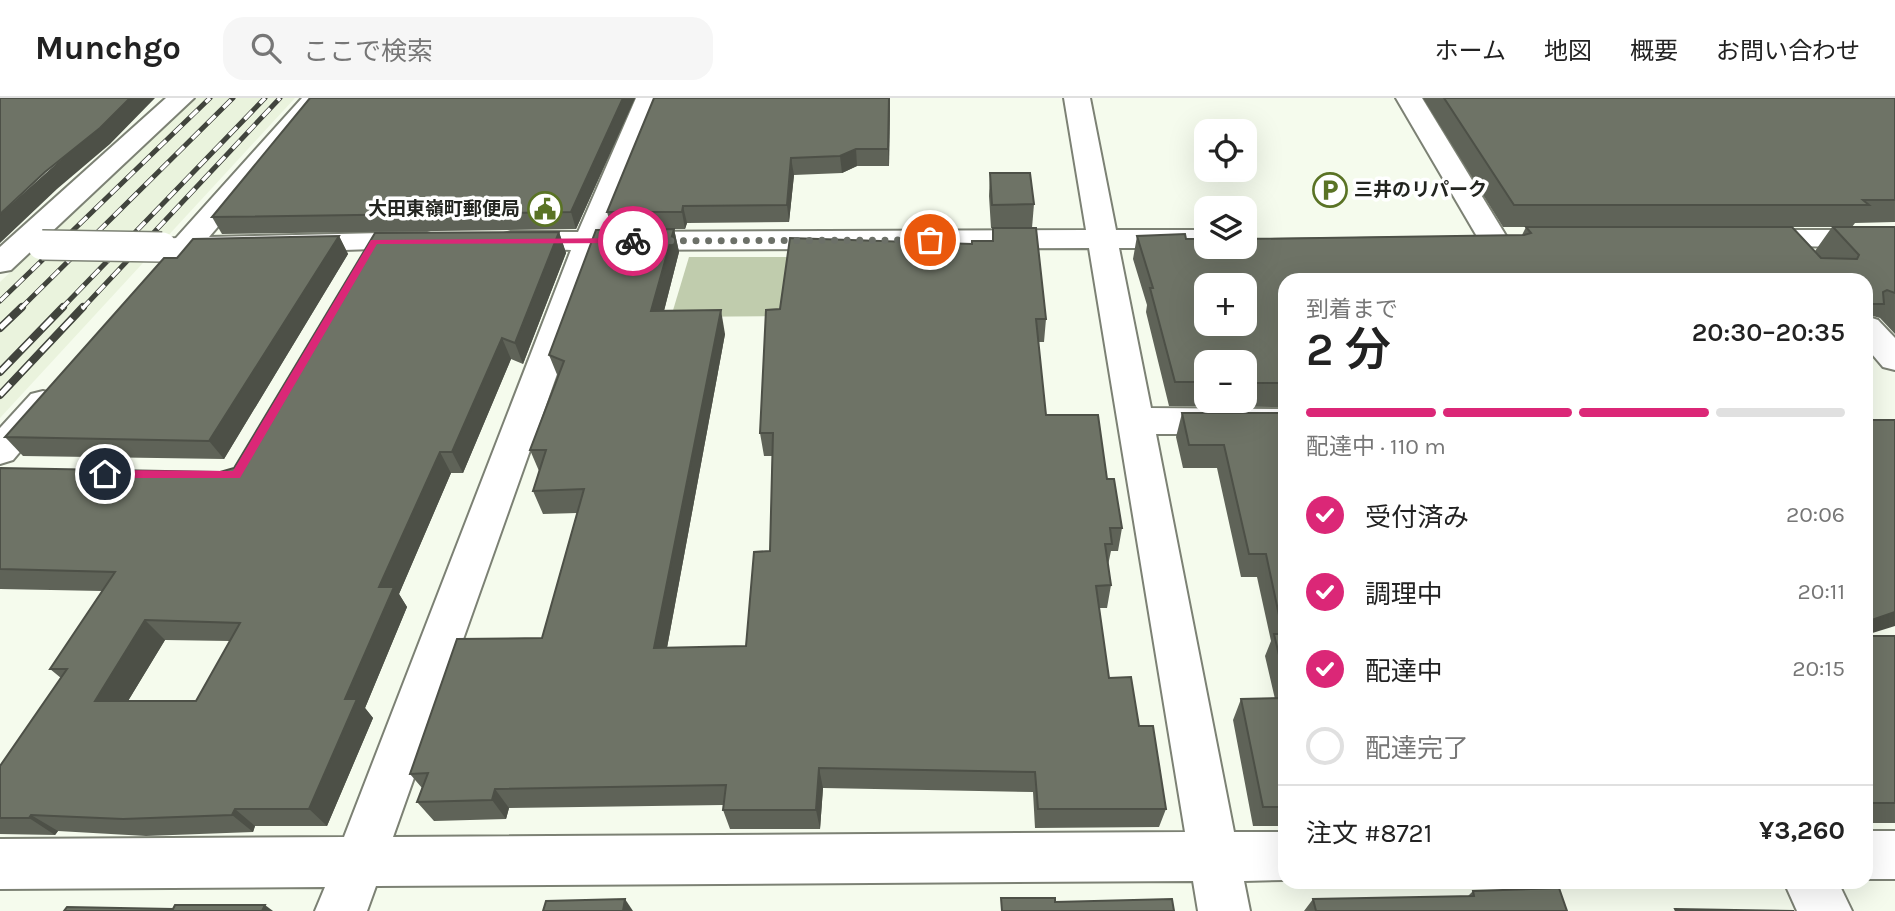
<!DOCTYPE html>
<html lang="ja">
<meta charset="utf-8">
<style>
body{margin:0;font-family:Karla,"Noto Sans JP",sans-serif;background:#f6f6f6;color:#222;height:100vh;display:flex;flex-direction:column;font-size:26px;white-space:nowrap}
*{box-sizing:border-box;margin:0}
p{font-size:23px;color:#767676}
.icon{flex:none;width:38px;height:38px;fill:none;stroke:currentColor;stroke-width:2;stroke-linecap:round;stroke-linejoin:round}
.map{position:relative;flex:1;overflow:hidden}
.sheet{position:absolute;left:1278px;top:175px;width:595px;height:616px;display:flex;flex-direction:column;background:#fff;border-radius:21px;box-shadow:0 7px 28px #0002}
.sheet>*{flex:none}
.buttons{position:absolute;left:1194px;top:21px;display:grid;gap:14px}
.buttons a{display:grid;place-items:center;width:63px;height:63px;border-radius:14px;background:#fff;box-shadow:0 7px 28px #0002;font-size:35px}
.pin{position:absolute;display:grid;place-items:center;width:60px;height:60px;color:#fff;margin:-30px;border:4px solid #fff;border-radius:50%;box-shadow:0 2px 7px #0007}
.courier{position:absolute;display:grid;place-items:center;width:70px;height:70px;margin:-35px;border:5px solid #db2777;border-radius:50%;background:#fff;color:#222;box-shadow:0 2px 9px #0007}
.headline em{font-style:normal;font-weight:600}
.headline div{display:flex;flex-direction:column-reverse}
.headline{display:flex;align-items:center;justify-content:space-between;height:119px;padding:0 28px}
h1{font-size:46px;font-weight:600;line-height:52px}
.bar{display:grid;grid-template-columns:repeat(4,1fr);gap:10px 7px;align-content:center;height:84px;padding:0 28px}
.bar i{height:9px;border-radius:5px;background:#e0e0e0}
.bar .on{background:#db2777}
.bar p{grid-column:span 4}
.line{display:flex;align-items:center;gap:18px;padding:0 28px;border-top:2px solid #e0e0e0}
.line div{flex:1}
ol{padding:0 28px;list-style:none}
li{display:flex;align-items:center;gap:21px;height:77px}
li p{margin-inline-start:auto}
li .icon{padding:7px;border-radius:50%;background:#db2777;color:#fff;stroke-width:4}
li:last-child{color:#767676}
li i{width:38px;height:38px;border:4px solid #e0e0e0;border-radius:50%}
header{display:flex;align-items:center;gap:42px;box-sizing:border-box;height:98px;padding:0 35px;background:#fff;border-bottom:2px solid #e0e0e0}
header strong{font-size:33px}
nav{display:flex;gap:38px;margin-inline-start:auto;font-size:24px}
.search{width:490px;height:63px;background:#f6f6f6;display:flex;align-items:center;gap:18px;box-sizing:border-box;padding:0 24px;border-radius:21px;color:#767676;font-size:26px}
.map>svg:first-child{display:block}
</style>
<header>
<strong>Munchgo</strong>
<div class="search"><svg class="icon" aria-label="search" viewBox="0 0 24 24"><circle cx="10" cy="10" r="6"/><path d="M15 15l6 6"/></svg>ここで検索</div>
<nav><a>ホーム</a><a>地図</a><a>概要</a><a>お問い合わせ</a></nav>
</header>
<div class="map">
<svg width="1895" height="813" viewBox="0 0 1895 813">
<rect width="100%" height="100%" fill="#f5fbed"/>
<!-- built -->
<path fill="#eaf3dd" d="M192,0h103l-295,320v-136z"/>
<!-- green -->
<path fill="#c0ccad" d="M689,159h101l-10,59 -109,1z"/>
<g fill="none" stroke-linecap="round" stroke-linejoin="round">
<!-- minor casing -->
<g stroke="#7c8174" stroke-width="4">
<g id="minor">
<path d="M166,0h28l-183,172 -11,2v-25z"/>
<path d="M302,0h27l-120,139 214,-5 11,3 4,6 -4,6 -241,8c-9,11 -16,12 -29,8l-3,-7 -10,-3 -4,-6 4,-6 25,-3z"/>
<path d="M636,0h26l-54,134 478,-2 -22,-132h26l26,132h90v17h5l-5,1h-87l32,160 133,1v25h-128l78,398h50v48l-40,1 6,30h-52l-5,-30 -817,5 -9,25h-52l10,-24 -325,2v-50l344,-2 227,-587 -71,-3 -4,-6 4,-6 11,-3h67zM1089,150l96,584 -792,5 208,-587z"/>
<path d="M1396,0h26l86,141 -4,6 -11,3 -11,-3z"/>
<path d="M1750,132h145v18l-156,-3 -4,-6 4,-6z"/>
<path d="M1866,218l12,4 17,18v32l-12,-3 -17,-20z"/>
<path d="M43,293l12,3 6,9 -48,57 -13,4v-36l31,-34z"/>
<rect x="1866" y="733" width="29" height="48"/>
<path d="M1784,784h54l14,29h-55z"/>
</g>
</g>
<!-- minor -->
<use href="#minor" fill="#fff" fill-rule="evenodd"/>
<!-- rail-far1 casing -->
<g stroke="#41443d" stroke-width="5">
<g id="rail-far1">
<path d="M0,203l210,-203"/>
<path d="M20,211l213,-211"/>
<path d="M61,211l204,-211"/>
<path d="M82,211l198,-211"/>
</g>
</g>
<!-- rail casing -->
<g stroke="#41443d" stroke-width="8">
<g id="rail">
<path d="M0,230l22,-21"/>
<path d="M0,274l63,-65"/>
<path d="M0,297l83,-88"/>
</g>
</g>
<!-- rail-far1 -->
<use href="#rail-far1" stroke="#fff" stroke-width="3.5" stroke-dasharray="11" stroke-linecap="butt"/>
<!-- rail -->
<use href="#rail" stroke="#fff" stroke-width="5" stroke-dasharray="15" stroke-linecap="butt"/>
<!-- minor-bridge casing -->
<g stroke="#7c8174" stroke-width="32" stroke-linecap="butt">
<path id="minor-bridge" d="M42,147l120,2"/>
</g>
<!-- minor-bridge -->
<use href="#minor-bridge" stroke="#fff" stroke-width="29"/>
</g>
<!-- wall -->
<g fill="#5f6358" fill-rule="evenodd">
<path d="M635,0l-59,131 -354,5 -10,-17z"/>
<path d="M890,0l-1,68h-32l-15,7 -48,2 -5,47 -102,1 -2,6h-73l-5,-17z"/>
<path d="M1423,0h472v124l-40,1 -3,4h43v107l-15,-16 -7,-2 -7,9v-45h-582v127l-115,-1 -23,-94 1,-7 -14,-46 4,-23 49,3 336,-4 4,-8h-23zM1792,129h40l-17,24 7,7zM1206,264h38v39h-38z"/>
<path d="M990,75l44,31 -2,24h-41l-2,-32z"/>
<path d="M993,130l53,91 -2,23h-6l8,73 61,64 15,49 -4,23h-7l-3,14 3,20 -4,23h-8l10,70 30,48 27,83 -7,18 -124,1 -2,-36 -210,-4 -3,41h-90l-7,-19v-5l-214,3 -3,11 -72,2 -17,-19 5,-14 -12,-14 132,-136 35,-125 -34,1 -10,-23 6,-20 -9,-21 28,-73 -9,-22 125,-126 5,23 -15,59 61,23 -58,314 79,-2 24,-95 2,-95h-8l-4,-23 20,-124 192,-65 20,-3z"/>
<path d="M559,134l7,21 -43,111 -12,-5 -48,114h-12l-52,121 8,13 -42,101 8,10 -46,108h-72l-2,6 -107,4 -88,-5 -3,4 -55,-1v-68l61,-88 -11,-9 52,-78 -102,-2v-121l220,4 14,-4zM165,542l65,1 -34,60h-68z"/>
<path d="M339,138l9,18 -124,205 -201,-3 -18,-19z"/>
<path d="M1182,315h102v413h-31l-20,-106 8,-21h34l-10,-43 6,-15 -14,-64h-16l-24,-109h-34l-7,-31z"/>
<rect x="1866" y="538" width="29" height="187"/>
<path d="M1473,793l94,20h-263l9,-12 154,-2z"/>
</g>
<!-- shaded-wall -->
<g fill="#4d5047">
<path d="M130,0h25l-45,46 -53,45 -57,54v-29z"/>
<path d="M623,0h12l-59,131 -5,-17z"/>
<path d="M889,0h1l-1,68 -1,-17z"/>
<path d="M856,51l1,17 -15,7 -2,-17z"/>
<path d="M791,60l3,17 -5,47 -2,-17z"/>
<path d="M683,108l4,17 -2,6 -3,-17z"/>
<path d="M674,131l5,23 -21,82 -7,-23z"/>
<path d="M559,134l7,21 -43,111 -8,-21z"/>
<path d="M339,138l9,18 -124,205 -15,-18z"/>
<path d="M721,212l4,24 -62,335 -9,-21z"/>
<path d="M502,240l9,21 -48,114 -11,-21z"/>
<path d="M440,354l11,21 -52,121 8,13 -42,101 8,10 -46,108 -18,-17 36,-110 34,-112z"/>
<path d="M1895,514v14l-29,9v-13z"/>
<path d="M145,522l20,20 -48,79 -22,-18z"/>
<path d="M819,670l4,20 -3,41 -4,-19z"/>
<path d="M495,691l14,19 -3,11 -14,-19z"/>
<path d="M235,711l20,17 -2,6 -21,-17z"/>
<path d="M31,717l27,16 -3,4 -26,-17z"/>
<path d="M625,801l8,12h-10z"/>
<path d="M265,807l8,6h-11z"/>
</g>
<!-- building -->
<g fill="#6e7366" stroke="#4d5047" stroke-width="2" fill-rule="evenodd">
<path d="M0,0h130l-30,30 -55,44 -45,42z"/>
<path d="M310,0h313l-52,114 -359,5z"/>
<path d="M654,0h235l-1,51h-32l-16,7 -49,2 -4,47 -104,1 -1,6h-75z"/>
<path d="M1444,0h451v102h-32l6,5h-355z"/>
<path d="M990,75h40l4,31 -42,1z"/>
<path d="M1526,129h266l29,31 36,1 2,-4 -26,-28h62v66l-8,-3 -4,2 1,12h-18v-24h-582v103h-40v-21h-38v20h-31l-25,-94h3l-16,-52 48,-2 1,5h20v8h38v-8l280,-4 7,-2zM1206,187h38v39h-38z"/>
<path d="M993,130h43l10,91h-10l10,96h52l9,64h7l8,49h-12l2,16h-7l6,41 -15,1 13,92 22,-1 8,49h14l13,83h-128l-3,-37 -216,-4 -3,42h-93l3,-25 -231,4 -3,11 -75,2 11,-29 -18,1 47,-135 85,-1 42,-149 -51,2 13,-41h-16l34,-89 -15,-6 47,-125 78,-1 -23,82 70,-1 -67,338 92,-2 8,-94 16,-1 3,-118h-13l6,-123 14,-1 10,-71 182,6v-3h21z"/>
<path d="M559,134l-44,111 -13,-5 -50,114h-12l-61,135h15l-49,112h12l-48,110h-74l-3,6 -109,4 -92,-4 -2,3h-29v-52l67,-97h-17l65,-97 -115,-3v-101l220,4 14,-4 141,-235zM145,522l95,3 -44,78h-101z"/>
<path d="M339,138l-130,205 -204,-4 159,-179h13l16,-19z"/>
<path d="M1182,315h102v263l-10,-42h9l-17,-80h-17l-25,-109h-35z"/>
<path d="M1866,322h29v192l-29,10z"/>
<rect x="1866" y="538" width="29" height="167"/>
<path d="M1284,600v109h-21l-22,-108z"/>
<path d="M1559,790l8,23h-251l-3,-12 161,-3 -1,-5z"/>
<path d="M1001,800h54v4l117,-3 2,12h-172z"/>
<path d="M625,801l-2,12h-80l3,-10z"/>
<path d="M175,807h90l-3,6h-198l3,-4 106,2z"/>
<path d="M1675,811l119,2h-118z"/>
</g>
<!-- route -->
<path fill="#db2777" d="M633,140l3,5 -259,1 -137,234h-135l-6,-4 6,-4 128,1 138,-231z"/>
<g fill="none" stroke-linecap="round" stroke-linejoin="round">
<!-- done -->
<path stroke="#6c7068" stroke-width="7" stroke-dasharray="0 12.6" d="M633,143l297,-1"/>
</g>
<!-- icons -->
<defs>
<g id="parking-ring" transform="scale(1.75)"><circle r="9.5" fill="#fff" stroke="#5a7325" stroke-width="1.5"/><path d="M-3.5-5.5H1a3.5 3.5 0 0 1 0 7H-1V5.5H-3.5ZM-1-3.4V-.6H.8a1.4 1.4 0 0 0 0-2.8Z" fill="#5a7325"/></g>
<g id="civic-ring" transform="scale(1.75)"><circle r="9.5" fill="#fff" stroke="#5a7325" stroke-width="1.5"/><path d="M-.6-6.5H3V-4.5H.6V-3L4-1V1h2V6H-6V1h2V-1L-.6-3ZM-1.2 2.5V6h2.4V2.5Z" fill="#5a7325"/></g>
</defs>
<g fill-rule="evenodd">
<use href="#parking-ring" x="1330" y="92"/>
<use href="#civic-ring" x="545" y="111"/>
</g>
<g text-anchor="middle" dominant-baseline="central" stroke-width="7" stroke-linejoin="round" paint-order="stroke">
<!-- far-poi labels -->
<g font-size="19" font-weight="bold" fill="#232520" stroke="#fff" text-anchor="start">
<text x="1354" y="92">三井のリパーク</text>
<text x="520" y="111" text-anchor="end">大田東嶺町郵便局</text>
</g>
</g>
</svg>
<div class="buttons">
<a><svg class="icon" aria-label="locate" viewBox="0 0 24 24"><circle cx="12" cy="12" r="6"/><path d="M12 2v4M12 18v4M2 12h4M18 12h4"/></svg></a>
<a><svg class="icon" aria-label="layers" viewBox="0 0 24 24"><path d="M12 4l9 5-9 5-9-5zM3 14l9 5 9-5"/></svg></a>
<a>+</a>
<a>−</a>
</div>
<div class="pin" style="left:930px;top:142px;background:#ea580c"><svg class="icon" aria-label="bag" viewBox="0 0 24 24"><path d="M5 8h14l-1 12H6zM9 8a3 3 0 0 1 6 0"/></svg></div>
<div class="pin" style="left:105px;top:376px;background:#1f2937"><svg class="icon" aria-label="home" viewBox="0 0 24 24"><path d="M3 11l9-7 9 7M6 9v11h12V9"/></svg></div>
<div class="courier" style="left:633px;top:143px"><svg class="icon" aria-label="bike" viewBox="0 0 24 24"><circle cx="6" cy="16" r="4"/><circle cx="18" cy="16" r="4"/><path d="M6 16l4-8h5l3 8M10 8l3 8H6M13 5h3"/></svg></div>
<section class="sheet">
<div class="headline"><div><h1>2 分</h1><p>到着まで</p></div><em>20:30–20:35</em></div>
<div class="bar"><i class="on"></i><i class="on"></i><i class="on"></i><i></i><p>配達中 · 110 m</p></div>
<ol>
<li><svg class="icon" aria-label="check" viewBox="0 0 24 24"><path d="M5 12l5 5 9-10"/></svg>受付済み<p>20:06</p></li>
<li><svg class="icon" aria-label="check" viewBox="0 0 24 24"><path d="M5 12l5 5 9-10"/></svg>調理中<p>20:11</p></li>
<li><svg class="icon" aria-label="check" viewBox="0 0 24 24"><path d="M5 12l5 5 9-10"/></svg>配達中<p>20:15</p></li>
<li><i></i>配達完了</li>
</ol>
<div class="line" style="height:91px"><div>注文 #8721</div><b>¥3,260</b></div>
</section>
</div>
